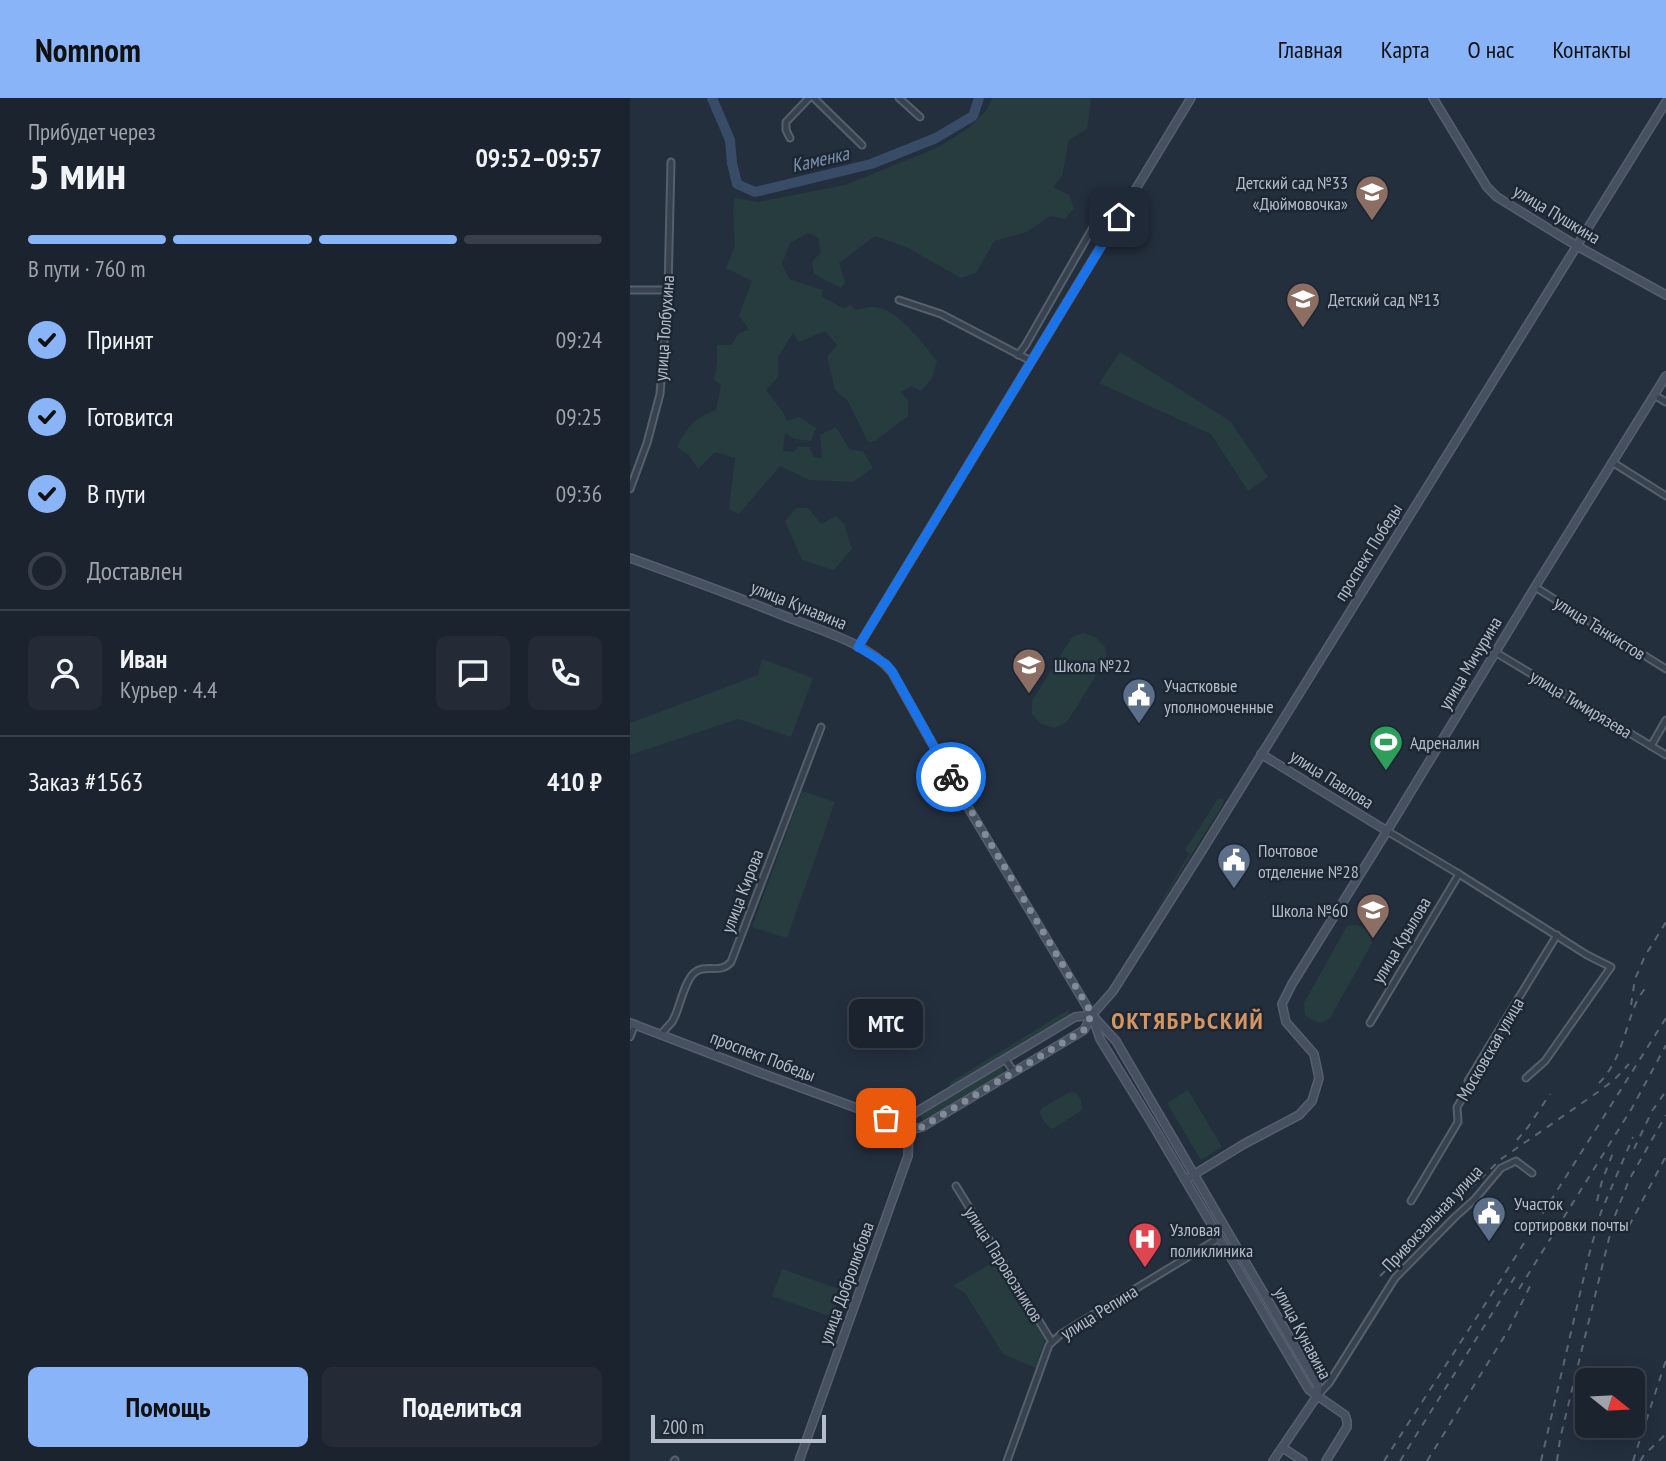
<!DOCTYPE html>
<html lang="ru">
<meta charset="utf-8">
<style>
body{margin:0;font-family:"PT Sans Narrow",sans-serif;background:#242b36;color:#f1f3f6;height:100vh;display:flex;flex-direction:column;font-size:26px;white-space:nowrap}
*{box-sizing:border-box;margin:0}
p{font-size:23px;color:#a0a4aa}
.icon{flex:none;width:38px;height:38px;fill:none;stroke:currentColor;stroke-width:2;stroke-linecap:round;stroke-linejoin:round}
.map{position:relative;flex:1;overflow:hidden}
.panel{display:flex;flex-direction:column;background:#1b232e;width:630px}
.panel>*{flex:none}
.needle{width:46px;rotate:108deg}
.buttons{position:absolute;left:945px;top:1270px;display:grid;gap:14px}
.buttons a{display:grid;place-items:center;width:70px;height:70px;border-radius:10px;background:#1b232e;box-shadow:0 4px 18px #0003,0 0 0 2px #39404a;font-size:35px}
.scale{position:absolute;left:21px;bottom:18px;width:175px;box-sizing:border-box;padding-left:7px;border:4px solid #b4bcc9;border-top:0;font-size:19px;line-height:24px;white-space:nowrap;color:#b4bcc9;-webkit-text-stroke:5px #1d2633;paint-order:stroke}
.pin{position:absolute;display:grid;place-items:center;width:60px;height:60px;color:#fff;margin:-30px;border-radius:14px;box-shadow:0 4px 10px #0006}
.courier{position:absolute;display:grid;place-items:center;width:70px;height:70px;margin:-35px;border:5px solid #1a73e8;border-radius:50%;background:#fff;color:#222;box-shadow:0 2px 9px #0007}
.bubble{position:absolute;height:49px;border-radius:10px;background:#1b232e;box-shadow:0 4px 18px #0003,0 0 0 2px #39404a;font-size:23px;font-weight:700;line-height:49px;text-align:center}
.overview em{font-style:normal;font-weight:700}
.overview div{display:flex;flex-direction:column-reverse}
.overview{display:flex;align-items:center;justify-content:space-between;height:119px;padding:0 28px}
h1{font-size:46px;font-weight:700;line-height:52px}
.bar{display:grid;grid-template-columns:repeat(4,1fr);gap:10px 7px;align-content:center;height:84px;padding:0 28px}
.bar i{height:9px;border-radius:5px;background:#39404a}
.bar .active{background:#8ab4f8}
.bar p{grid-column:span 4}
.line{display:flex;align-items:center;gap:18px;padding:0 28px;border-top:2px solid #39404a}
.line div{flex:1}
.round{display:grid;place-items:center;flex:none;width:74px;height:74px;border-radius:10px;background:#242b36}
ol{padding:0 28px;list-style:none}
li{display:flex;align-items:center;gap:21px;height:77px}
li p{margin-inline-start:auto}
li .icon{padding:7px;border-radius:50%;background:#8ab4f8;color:#111;stroke-width:4}
li:last-child{color:#a0a4aa}
li i{width:38px;height:38px;border:4px solid #39404a;border-radius:50%}
.primary-button{display:flex;gap:14px;margin-top:auto;padding:14px 28px}
.primary-button a{flex:1;height:80px;border-radius:10px;background:#8ab4f8;color:#111;font-size:28px;font-weight:700;line-height:80px;text-align:center}
.primary-button a+a{background:#242b36;color:#f1f3f6}
header{display:flex;align-items:center;gap:42px;box-sizing:border-box;height:98px;padding:0 35px;background:#8ab4f8;color:#111}
header strong{font-size:33px}
nav{display:flex;gap:38px;margin-inline-start:auto;font-size:24px}
main{display:flex;flex:1;min-height:0}
.map>svg:first-child{display:block}
</style>
<header>
<strong>Nomnom</strong>
<nav><a>Главная</a><a>Карта</a><a>О нас</a><a>Контакты</a></nav>
</header>
<main>
<section class="panel">
<div class="overview"><div><h1>5 мин</h1><p>Прибудет через</p></div><em>09:52–09:57</em></div>
<div class="bar"><i class="active"></i><i class="active"></i><i class="active"></i><i></i><p>В пути · 760 m</p></div>
<ol>
<li><svg class="icon" aria-label="check" viewBox="0 0 24 24"><path d="M5 12l5 5 9-10"/></svg>Принят<p>09:24</p></li>
<li><svg class="icon" aria-label="check" viewBox="0 0 24 24"><path d="M5 12l5 5 9-10"/></svg>Готовится<p>09:25</p></li>
<li><svg class="icon" aria-label="check" viewBox="0 0 24 24"><path d="M5 12l5 5 9-10"/></svg>В пути<p>09:36</p></li>
<li><i></i>Доставлен</li>
</ol>
<div class="line" style="height:126px"><a class="round"><svg class="icon" aria-label="person" viewBox="0 0 24 24"><circle cx="12" cy="8" r="4"/><path d="M4 21q1-7 8-7t8 7"/></svg></a><div><b>Иван</b><p>Курьер · 4.4</p></div><a class="round"><svg class="icon" aria-label="chat" viewBox="0 0 24 24"><path d="M4 5h16v11H9l-5 4z"/></svg></a><a class="round"><svg class="icon" aria-label="phone" viewBox="0 0 24 24"><path d="M5 4h4l2 5-3 2q2 4 5 5l2-3 5 2v4C11 20 4 13 5 4z"/></svg></a></div>
<div class="line" style="height:91px"><div>Заказ #1563</div><b>410 ₽</b></div>
<div class="primary-button"><a>Помощь</a><a>Поделиться</a></div>
</section>
<div class="map">
<svg width="1036" height="1363" viewBox="0 0 1036 1363">
<rect width="100%" height="100%" fill="#242f3e"/>
<!-- green -->
<g fill="#263c3f">
<path d="M362,0h99l-4,31 -18,11 -7,36 -9,11 16,8 5,13 -9,11 -15,-3 -23,16 -33,9 -18,32 -15,5 -53,-30 -33,-12 -36,27 6,19 -4,6 -27,-14 -2,-12 9,-10 -3,-15 -10,-4 -18,10 -8,21 7,15 34,11 -1,7 23,12 5,-5 6,6c5,-1 11,-3 17,-3 24,0 50,37 64,54l-5,17 -11,13 -10,-5 -10,6 7,9v15l-33,25 -7,1 -20,-41 -13,-11 -8,-33 10,-12 -12,-14 -26,11 -6,-9 -15,24v20l-12,13 17,22 4,9 12,-4 17,11 -5,13 -16,-2 -10,-6 -2,18 10,1 5,-5h11l5,10 8,1 -2,-23 16,-8 14,23 13,1 10,17 -20,14 -44,-2 -29,-14 -41,48 -10,-5 6,-51 -20,-6 -17,17 -9,-14 -12,-8c9,-19 19,-30 39,-37l5,-25 -7,-5 3,-17v-18h14l8,-12 10,-3 -10,-15 13,-34 -26,-13 9,-22 -2,-36 1,-12 24,4 87,-17 94,-38 31,-20 16,-16z"/>
<path d="M490,254l110,69 38,56 -20,14 -37,-57 -112,-51z"/>
<path d="M166,410h12l13,16 15,-8 8,8 8,25 -18,21 -32,-10 -17,-39z"/>
<path d="M453,535l12,4 10,10 2,11 -40,64 -13,6 -13,-4 -9,-10v-13l40,-64z"/>
<path d="M132,561l51,19 -22,59 -53,-18 -108,36v-32l128,-48z"/>
<path d="M172,693l33,11 -48,136 -35,-11z"/>
<path d="M591,700l3,2 -2,6 -65,104 -2,2 34,-58 -4,-4 33,-51z"/>
<path d="M727,827l11,6 4,12 -42,75 -9,5 -9,-3 -7,-5 -1,-12 43,-77z"/>
<path d="M438,912l3,6 -119,72 -3,-5z"/>
<path d="M372,968l3,6 -82,48 -3,-5z"/>
<path d="M558,992l34,57 -21,13 -34,-57z"/>
<path d="M440,994l6,1 5,7 1,10 -26,17 -4,2c-6,-4 -10,-10 -12,-17l2,-4z"/>
<path d="M562,1082h2l116,199 -2,2 -82,-140z"/>
<path d="M367,1162l48,79 -9,29 -33,-14 -38,-61 -12,-7z"/>
<path d="M152,1171l60,21 -10,27 -60,-21z"/>
</g>
<g fill="none" stroke-linecap="round" stroke-linejoin="round">
<!-- river -->
<path stroke="#394c67" stroke-width="10" d="M82,0l18,42 2,23 5,21 18,8 116,-28 65,-26 37,-22 6,-18"/>
<!-- street casing -->
<g stroke="#565f6c" stroke-width="9">
<g id="street">
<path d="M184,0l48,47"/>
<path d="M269,0l21,19"/>
<path d="M160,40l-4,-8v-8l23,-24"/>
<path d="M0,192h38"/>
<path d="M269,202l42,14 90,47"/>
<path d="M388,257l7,-9 67,-117 14,-19 13,7"/>
<path d="M1024,297l12,7"/>
<path d="M982,364l54,34"/>
<path d="M0,391l17,-46 13,-49 8,-104 3,-128"/>
<path d="M905,489l131,82"/>
<path d="M865,554l171,103"/>
<path d="M1021,648l15,-26"/>
<path d="M757,733l72,43 128,81 24,12 -66,94 -19,17"/>
<path d="M740,925l89,-149"/>
<path d="M31,936l11,-12 3,-6c5,-11 10,-35 19,-43 11,-10 26,2 37,-11l90,-235"/>
<path d="M0,939l5,-13"/>
<path d="M375,961l9,13"/>
<path d="M326,1088l96,156"/>
<path d="M781,1103l47,-79 -1,-15 13,-21 -2,-5 89,-146"/>
<path d="M687,1298l12,-13 66,-105 60,-61 20,-18 26,-31 15,-7 16,12"/>
<path d="M44,1363l1,-1"/>
<path d="M377,1363l42,-116 12,-11 158,-96"/>
</g>
</g>
<!-- secondary casing -->
<g stroke="#565f6c" stroke-width="10">
<g id="secondary">
<path d="M803,0l54,89 10,10 80,49 89,49"/>
<path d="M0,460c53,19 105,38 157,59 33,13 82,27 105,55l74,132 126,211 8,24 51,83 155,263 3,5 36,25 2,6v6l-21,34"/>
<path d="M228,549l333,-549"/>
<path d="M631,656l126,77"/>
<path d="M464,919l22,24 202,345 -1,10 -44,65"/>
<path d="M0,925l131,50 153,56 8,-2 162,-97 8,-15 21,-24 85,-134 468,-755"/>
<path d="M259,1020l24,-4 162,-97 17,-2"/>
<path d="M555,1082l59,-36 55,-29 13,-14 7,-23 -5,-24 -28,-32 -4,-18 10,-20 95,-153 148,-244 131,-211"/>
<path d="M653,1350l20,13"/>
<path d="M169,1363l109,-305 1,-32 4,-10"/>
</g>
</g>
<!-- street -->
<use href="#street" stroke="#38414e" stroke-width="5"/>
<!-- secondary -->
<use href="#secondary" stroke="#465061" stroke-width="7"/>
<!-- rail -->
<g stroke="#5a6575" stroke-width="2" stroke-dasharray="7 7" stroke-linecap="butt">
<path d="M1001,907l4,-26 10,-23 21,-34"/>
<path d="M969,985c22,-22 25,-52 37,-80 3,-7 8,-13 12,-19"/>
<path d="M887,1042l11,-13 22,-33"/>
<path d="M1004,1051l18,-38 14,-20"/>
<path d="M967,1103l5,-20 12,-31"/>
<path d="M999,1128l37,-70"/>
<path d="M750,1178l121,-117 97,-67 16,-12 15,-16"/>
<path d="M889,1191l113,-181 34,-63"/>
<path d="M754,1363l118,-183 164,-260"/>
<path d="M770,1363l118,-189"/>
<path d="M797,1363l82,-132 24,-49"/>
<path d="M911,1363l48,-206 12,-43 32,-75"/>
<path d="M927,1363l3,-22 54,-221 15,-38 37,-65"/>
<path d="M1003,1363l33,-101"/>
<path d="M1010,1363l4,-6 22,-21"/>
</g>
</g>
<g fill="none" stroke-linecap="round" stroke-linejoin="round">
<!-- done -->
<path stroke="#828b98" stroke-width="7" stroke-dasharray="0 12.6" d="M256,1020l23,10 13,-1 162,-97 8,-16 -141,-237"/>
<!-- route -->
<path stroke="#1a73e8" stroke-width="9" d="M321,679l-59,-106 -6,-7 -28,-17 261,-430"/>
</g>
<!-- icons -->
<defs>
<g id="school-pin" transform="scale(1.75)"><path d="M0 17L-7.5 6A9.5 9.5 0 1 1 7.5 6Z" fill="#8d6e63" stroke="#1d2633"/><path d="M0-5L7-2L0 1L-7-2ZM-4 1L0 2.5L4 1V4Q0 6-4 4Z" fill="#fff"/></g>
<g id="civic-pin" transform="scale(1.75)"><path d="M0 17L-7.5 6A9.5 9.5 0 1 1 7.5 6Z" fill="#5c6f8a" stroke="#1d2633"/><path d="M-.6-6.5H3V-4.5H.6V-3L4-1V1h2V6H-6V1h2V-1L-.6-3ZM-1.2 2.5V6h2.4V2.5Z" fill="#fff"/></g>
<g id="stadium-pin" transform="scale(1.75)"><path d="M0 17L-7.5 6A9.5 9.5 0 1 1 7.5 6Z" fill="#2e9e5b" stroke="#1d2633"/><path d="M0-5a6.5 5 0 1 0 0 10a6.5 5 0 1 0 0-10ZM-3.5-1.8h7v3.6h-7Z" fill="#fff"/></g>
<g id="hospital-pin" transform="scale(1.75)"><path d="M0 17L-7.5 6A9.5 9.5 0 1 1 7.5 6Z" fill="#e0444e" stroke="#1d2633"/><path d="M-5-5h3v3.5h4V-5h3V5h-3V1.5h-4V5h-3Z" fill="#fff"/></g>
</defs>
<g fill-rule="evenodd">
<use href="#school-pin" x="742" y="94"/>
<use href="#school-pin" x="673" y="201"/>
<use href="#school-pin" x="399" y="567"/>
<use href="#civic-pin" x="509" y="597"/>
<use href="#stadium-pin" x="756" y="644"/>
<use href="#civic-pin" x="604" y="762"/>
<use href="#school-pin" x="743" y="812"/>
<use href="#civic-pin" x="859" y="1115"/>
<use href="#hospital-pin" x="515" y="1141"/>
</g>
<g text-anchor="middle" dominant-baseline="central" stroke-width="5" stroke-linejoin="round" paint-order="stroke">
<!-- poi labels -->
<g font-size="18" fill="#b4bcc9" stroke="#1d2633" text-anchor="start">
<text x="718" y="84" text-anchor="end">Детский сад №33<tspan x="718" dy="21">«Дюймовочка»</tspan></text>
<text x="698" y="201">Детский сад №13</text>
<text x="424" y="567">Школа №22</text>
<text x="534" y="587">Участковые<tspan x="534" dy="21">уполномоченные</tspan></text>
<text x="780" y="644">Адреналин</text>
<text x="628" y="752">Почтовое<tspan x="628" dy="21">отделение №28</tspan></text>
<text x="718" y="812" text-anchor="end">Школа №60</text>
<text x="884" y="1105">Участок<tspan x="884" dy="21">сортировки почты</tspan></text>
<text x="540" y="1131">Узловая<tspan x="540" dy="21">поликлиника</tspan></text>
</g>
<!-- street labels -->
<g font-size="18" fill="#b4bcc9" stroke="#1d2633">
<text transform="translate(927 116) rotate(31)">улица Пушкина</text>
<text transform="translate(34 230) rotate(-86)">улица Толбухина</text>
<text transform="translate(738 454) rotate(-58)">проспект Победы</text>
<text transform="translate(169 507) rotate(22)">улица Кунавина</text>
<text transform="translate(970 530) rotate(32)">улица Танкистов</text>
<text transform="translate(840 565) rotate(-59)">улица Мичурина</text>
<text transform="translate(951 606) rotate(31)">улица Тимирязева</text>
<text transform="translate(702 681) rotate(32)">улица Павлова</text>
<text transform="translate(112 793) rotate(-69)">улица Кирова</text>
<text transform="translate(771 842) rotate(-59)">улица Крылова</text>
<text transform="translate(860 951) rotate(-60)">Московская улица</text>
<text transform="translate(133 958) rotate(21)">проспект Победы</text>
<text transform="translate(802 1120) rotate(-47)">Привокзальная улица</text>
<text transform="translate(374 1166) rotate(58)">улица Паровозников</text>
<text transform="translate(216 1185) rotate(-70)">улица Добролюбова</text>
<text transform="translate(469 1214) rotate(-32)">улица Репина</text>
<text transform="translate(673 1235) rotate(62)">улица Кунавина</text>
</g>
<!-- water labels -->
<g font-size="19" font-style="italic" fill="#7c92b1" stroke="#1d2633">
<text transform="translate(190 61) rotate(-13)">Каменка</text>
</g>
<!-- district labels -->
<g font-size="24" font-weight="bold" letter-spacing="2" fill="#d59563" stroke="#1d2633">
<text x="558" y="922">ОКТЯБРЬСКИЙ</text>
</g>
</g>
</svg>
<div class="buttons">
<a><svg class="needle" viewBox="-14 -14 28 28"><path d="M0-13l5 13h-10z" fill="#e53935"/><path d="M0 13l5-13h-10z" fill="#a0a4aa"/></svg></a>
</div>
<div class="scale">200 m</div>
<div class="pin" style="left:256px;top:1020px;background:#ea580c"><svg class="icon" aria-label="bag" viewBox="0 0 24 24"><path d="M5 8h14l-1 12H6zM9 8a3 3 0 0 1 6 0"/></svg></div>
<div class="pin" style="left:489px;top:119px;background:#1f2937"><svg class="icon" aria-label="home" viewBox="0 0 24 24"><path d="M3 11l9-7 9 7M6 9v11h12V9"/></svg></div>
<div class="courier" style="left:321px;top:679px"><svg class="icon" aria-label="bike" viewBox="0 0 24 24"><circle cx="6" cy="16" r="4"/><circle cx="18" cy="16" r="4"/><path d="M6 16l4-8h5l3 8M10 8l3 8H6M13 5h3"/></svg></div>
<div class="bubble" style="left:219px;top:901px;width:74px">МТС</div>
</div>
</main>
